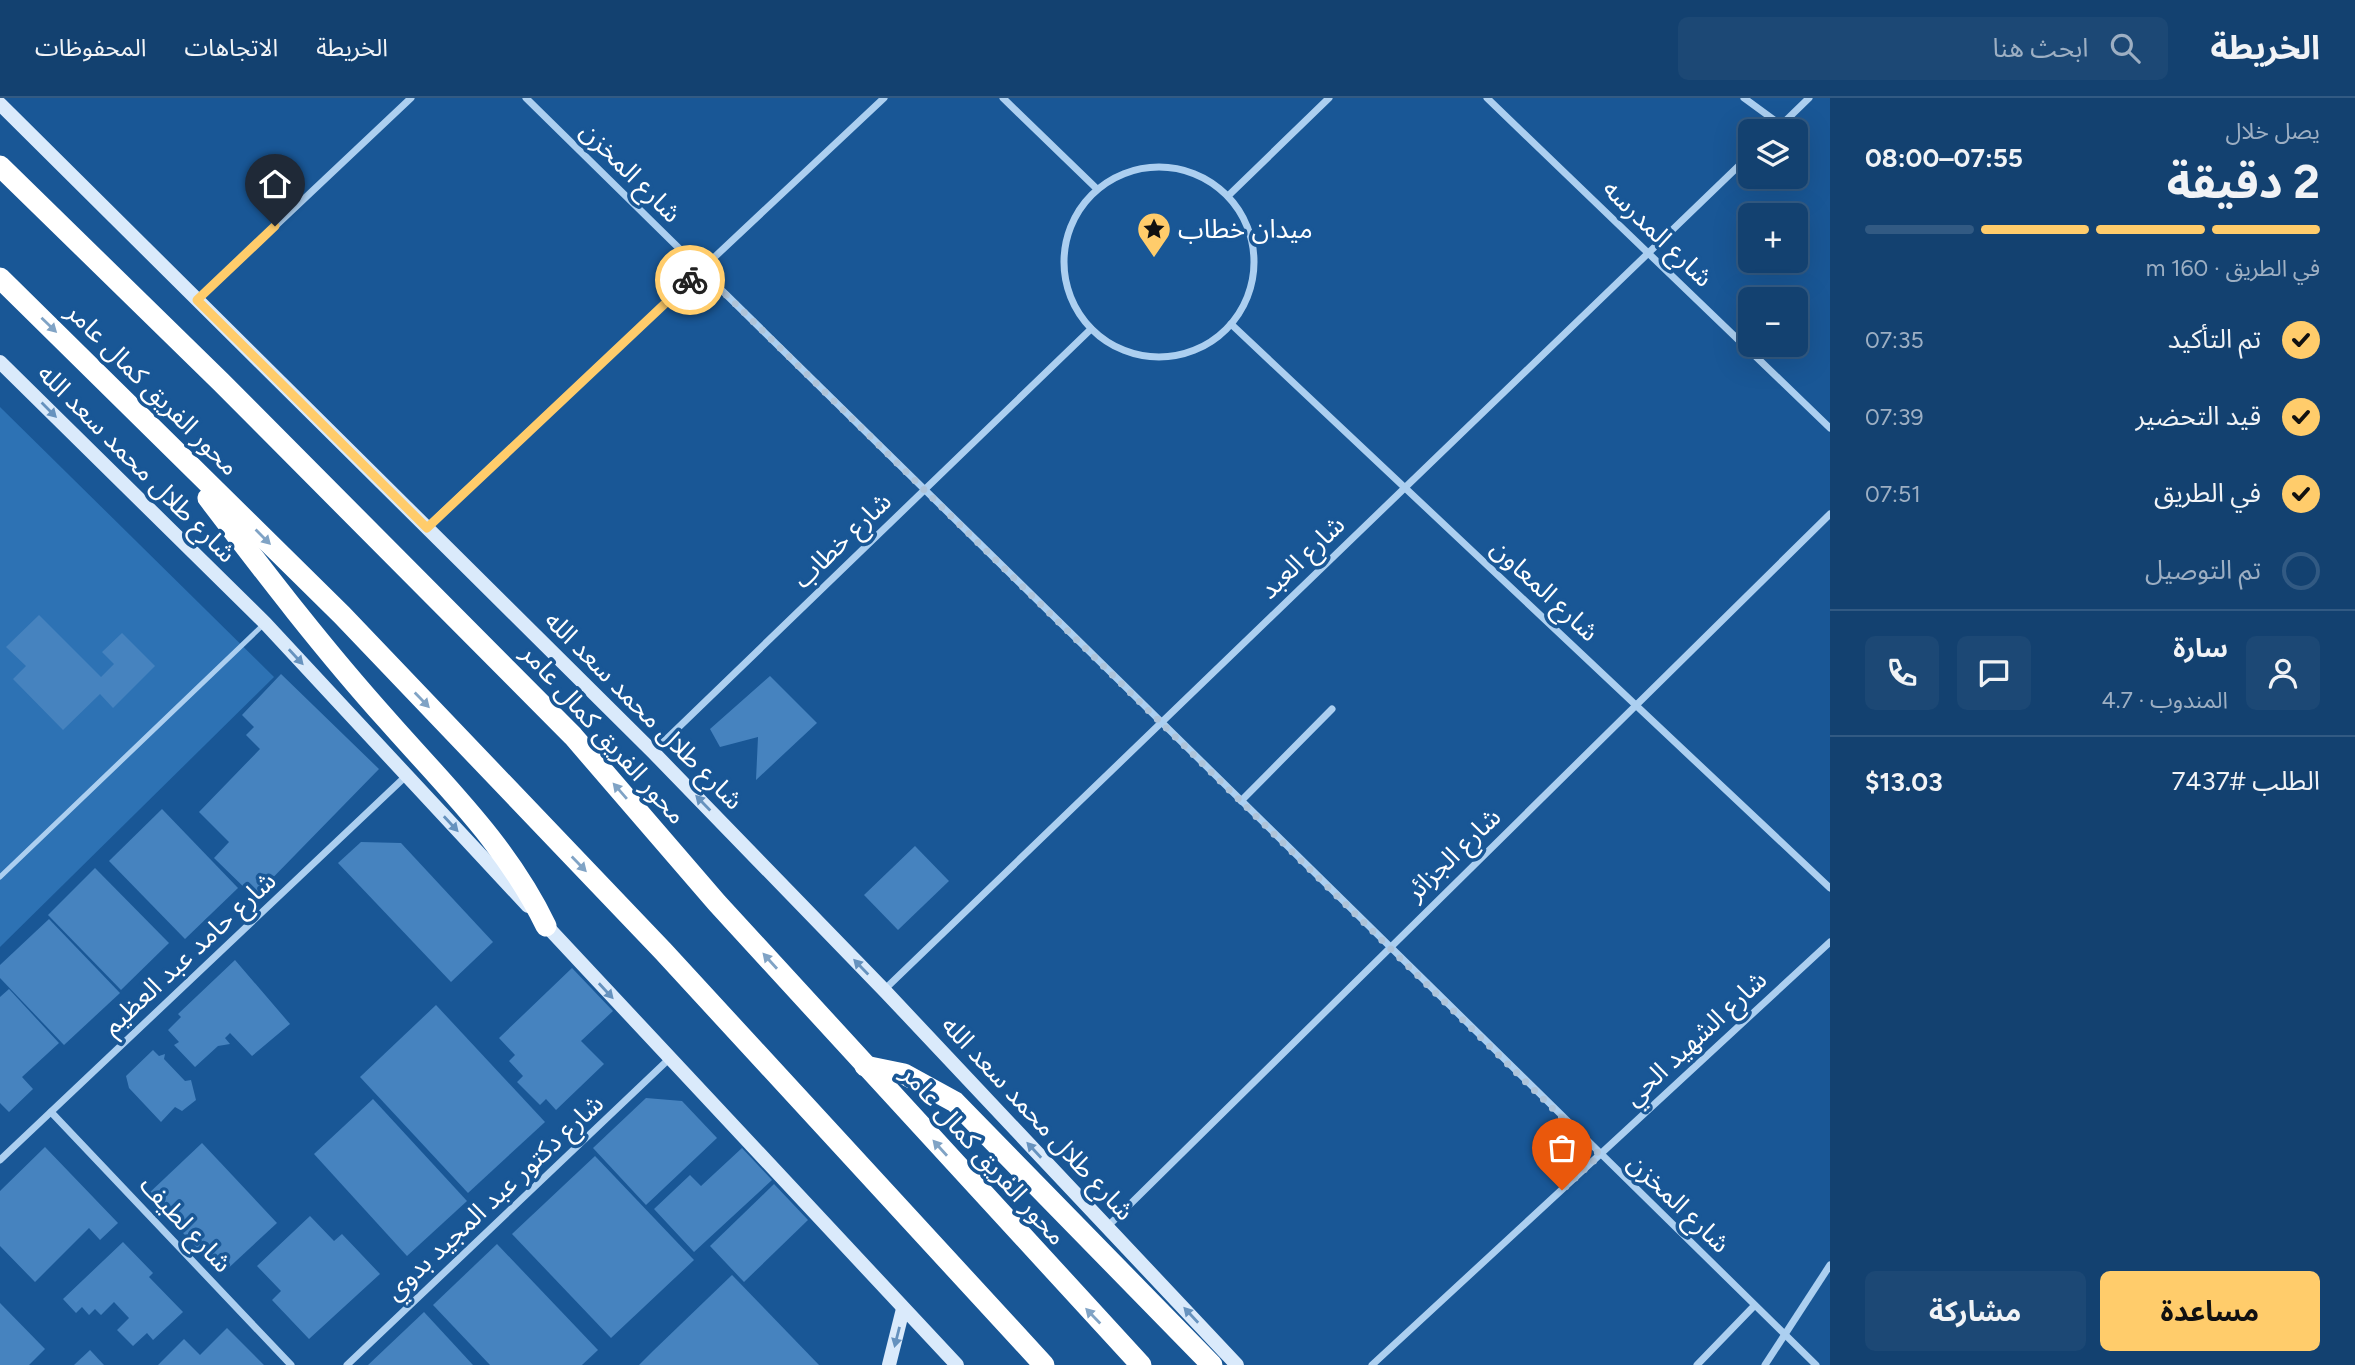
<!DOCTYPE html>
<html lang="ar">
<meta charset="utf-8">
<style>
body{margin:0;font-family:Figtree,"Noto Sans Arabic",sans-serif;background:#1c4875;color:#f1f3f6;direction:rtl;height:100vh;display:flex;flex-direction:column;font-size:26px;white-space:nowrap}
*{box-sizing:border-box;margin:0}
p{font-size:23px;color:#9dafc3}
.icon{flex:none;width:38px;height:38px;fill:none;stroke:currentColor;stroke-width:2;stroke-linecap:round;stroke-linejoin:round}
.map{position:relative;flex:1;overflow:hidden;direction:ltr}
.panel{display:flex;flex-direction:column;background:#134170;width:525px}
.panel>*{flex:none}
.controls{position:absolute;left:1738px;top:21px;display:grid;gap:14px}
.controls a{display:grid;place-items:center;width:70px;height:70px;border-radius:10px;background:#134170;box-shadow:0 7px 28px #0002,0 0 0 2px #325a83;font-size:35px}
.pin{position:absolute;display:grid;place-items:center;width:60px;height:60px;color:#fff;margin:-72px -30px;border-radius:50% 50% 50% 0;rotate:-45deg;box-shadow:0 0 7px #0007}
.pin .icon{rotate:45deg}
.courier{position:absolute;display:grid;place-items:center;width:70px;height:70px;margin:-35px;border:5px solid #ffcc6b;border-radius:50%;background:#fff;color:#222;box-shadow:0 2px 9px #0007}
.overview em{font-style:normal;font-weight:700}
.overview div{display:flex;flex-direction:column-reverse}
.overview{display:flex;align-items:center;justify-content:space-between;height:119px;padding:0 35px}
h1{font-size:46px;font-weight:700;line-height:52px}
.bar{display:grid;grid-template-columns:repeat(4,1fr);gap:10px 7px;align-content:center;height:84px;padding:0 35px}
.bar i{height:9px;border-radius:5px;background:#325a83}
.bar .current{background:#ffcc6b}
.bar p{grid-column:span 4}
.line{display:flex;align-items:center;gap:18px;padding:0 35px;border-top:2px solid #325a83}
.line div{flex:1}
.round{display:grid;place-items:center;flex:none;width:74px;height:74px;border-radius:10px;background:#1c4875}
ol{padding:0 35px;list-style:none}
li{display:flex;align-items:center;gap:21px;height:77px}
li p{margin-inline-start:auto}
li .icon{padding:7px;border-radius:50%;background:#ffcc6b;color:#111;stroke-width:4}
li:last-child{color:#9dafc3}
li i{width:38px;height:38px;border:4px solid #325a83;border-radius:50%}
.button{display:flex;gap:14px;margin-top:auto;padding:14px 35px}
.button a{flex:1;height:80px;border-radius:10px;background:#ffcc6b;color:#111;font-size:28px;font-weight:700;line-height:80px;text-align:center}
.button a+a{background:#1c4875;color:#f1f3f6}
header{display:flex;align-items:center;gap:42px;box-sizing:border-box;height:98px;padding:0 35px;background:#134170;border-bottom:2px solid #325a83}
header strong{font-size:33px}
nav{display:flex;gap:38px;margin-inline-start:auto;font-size:24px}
.search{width:490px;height:63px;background:#1c4875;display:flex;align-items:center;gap:18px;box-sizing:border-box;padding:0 24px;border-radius:10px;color:#9dafc3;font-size:26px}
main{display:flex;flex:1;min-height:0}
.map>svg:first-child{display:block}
</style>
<header>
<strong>الخريطة</strong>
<div class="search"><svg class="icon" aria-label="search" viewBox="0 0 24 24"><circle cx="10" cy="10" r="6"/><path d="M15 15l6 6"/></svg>ابحث هنا</div>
<nav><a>الخريطة</a><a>الاتجاهات</a><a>المحفوظات</a></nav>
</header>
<main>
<section class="panel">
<div class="overview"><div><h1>2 دقيقة</h1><p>يصل خلال</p></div><em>07:55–08:00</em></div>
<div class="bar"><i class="current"></i><i class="current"></i><i class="current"></i><i></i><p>في الطريق · 160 m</p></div>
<ol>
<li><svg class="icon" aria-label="check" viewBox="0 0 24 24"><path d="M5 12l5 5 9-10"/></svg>تم التأكيد<p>07:35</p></li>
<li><svg class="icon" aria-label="check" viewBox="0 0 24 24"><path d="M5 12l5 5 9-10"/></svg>قيد التحضير<p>07:39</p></li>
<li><svg class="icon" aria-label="check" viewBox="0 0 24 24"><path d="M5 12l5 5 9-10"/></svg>في الطريق<p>07:51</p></li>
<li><i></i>تم التوصيل</li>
</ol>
<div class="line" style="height:126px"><a class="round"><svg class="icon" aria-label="person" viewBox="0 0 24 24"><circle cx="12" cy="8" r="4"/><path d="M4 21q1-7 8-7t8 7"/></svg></a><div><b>سارة</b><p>المندوب · 4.7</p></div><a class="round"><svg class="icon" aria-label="chat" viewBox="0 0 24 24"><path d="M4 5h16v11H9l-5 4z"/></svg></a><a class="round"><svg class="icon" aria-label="phone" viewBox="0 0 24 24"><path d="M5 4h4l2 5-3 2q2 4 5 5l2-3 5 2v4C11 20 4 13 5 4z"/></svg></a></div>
<div class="line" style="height:91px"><div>الطلب #7437</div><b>$13.03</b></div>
<div class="button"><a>مساعدة</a><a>مشاركة</a></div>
</section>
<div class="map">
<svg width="1830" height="1267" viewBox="0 0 1830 1267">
<rect width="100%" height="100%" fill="#195796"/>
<!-- green -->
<path fill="#2d72b4" d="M0,309l274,270 -274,270z"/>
<!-- building -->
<g fill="#4683bf">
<path d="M39,517l62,62 13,-13 -12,-12 20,-19 33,33 -42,42 -13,-14 -37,36 -50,-51 13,-13 -20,-19z"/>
<path d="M281,576l98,95 -125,128 -40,-39 15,-16 -30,-30 61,-63 -14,-14 8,-8 -12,-12z"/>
<path d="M770,578l47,47 -61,57 2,-43 -38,10 -10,-18z"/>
<path d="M162,711l76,79 -53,51 -76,-78z"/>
<path d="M361,744l40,1 92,99 -42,40 -113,-119z"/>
<path d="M915,748l34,35 -51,49 -34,-35z"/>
<path d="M95,770l74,75 -48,47 -73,-75z"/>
<path d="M49,821l71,74 -56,52 -64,-67v-13z"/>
<path d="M235,862l55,64 -38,32 -22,-23 -5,5 5,6 -12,2 -23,21 -21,-22 5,-3 -11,-12 13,-13 -3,-3z"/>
<path d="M572,870l41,43 -32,30 23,23 -48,46 -10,-11 -6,6 -23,-23 6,-6 -14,-15 6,-6 -16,-17z"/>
<path d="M9,891l50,54 -37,34 11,12 -24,23 -9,-9v-106z"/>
<path d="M436,907l109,117 -77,71 -108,-116z"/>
<path d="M153,952l6,6 6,-2 -1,5 21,22 6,-1 5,20 -14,11 -7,-4 -14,15 -32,-34 -3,-12z"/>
<path d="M646,1000l36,3 35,37 -71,67 -53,-57z"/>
<path d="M373,1001l94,102 -60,55 -93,-102z"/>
<path d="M202,1045l75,80 -55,51 -75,-79z"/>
<path d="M45,1049l73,76 -18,17 -11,-12 -54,54 -35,-36v-55z"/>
<path d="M742,1050l30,32 -78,72 -40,-43 36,-34 11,11z"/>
<path d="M595,1058l99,104 -83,78 -99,-104z"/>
<path d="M774,1086l34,36 -64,62 -34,-36z"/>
<path d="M310,1118l24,25 8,-7 38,40 -71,65 -37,-39 9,-9 -24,-25z"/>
<path d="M123,1144l30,31 -4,4 34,35 -30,28 -6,-7 -14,13 -16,-16 12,-12 -15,-16 -13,13 -6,-6 -6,6 -7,-8 -6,6 -13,-14z"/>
<path d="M497,1146l101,106 -16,15h-92l-57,-60z"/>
<path d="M732,1177l87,90h-180l14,-14z"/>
<path d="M0,1205l45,46 -16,16h-29z"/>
<path d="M424,1214l49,53h-105z"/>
<path d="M227,1230l37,37h-106l26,-26 16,16z"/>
<path d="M90,1252l14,15h-30z"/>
</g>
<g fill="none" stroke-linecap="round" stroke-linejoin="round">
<!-- lane -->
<path stroke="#accff0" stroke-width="5" d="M0,779l263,-252"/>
<!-- street -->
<g stroke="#accff0" stroke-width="7">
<path d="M526,0l1290,1267"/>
<path d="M1003,0l94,91"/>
<path d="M1487,0l343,330"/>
<path d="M1744,0l37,27"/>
<path d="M1775,33l34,-33"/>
<circle cx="1159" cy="164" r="95"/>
<path d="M1228,98l101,-98"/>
<path d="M198,201l213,-201"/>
<path d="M1231,226l599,564"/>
<path d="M427,429l457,-429"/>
<path d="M653,654l438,-423"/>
<path d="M1241,703l91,-92"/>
<path d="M884,892l866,-835"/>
<path d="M51,1014l240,253"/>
<path d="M0,1062l406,-384"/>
<path d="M1107,1129l723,-713"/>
<path d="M347,1267l322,-306"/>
<path d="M1372,1267l458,-423"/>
<path d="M1697,1267l57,-59"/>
<path d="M1765,1267l65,-100"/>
</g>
<!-- secondary -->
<g stroke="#daeafb" stroke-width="14">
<path d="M0,6l653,648 231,238 353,375"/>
<path d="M0,264l265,261 263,283"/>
<path d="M542,823l415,444"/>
<path d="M889,1267l14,-56"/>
</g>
<!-- highway -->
<g stroke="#fff" stroke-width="21">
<path d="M0,68l221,216 352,354 144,167 424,462"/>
<path d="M0,180l342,337 321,336 381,414"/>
<path d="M208,400c58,76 116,152 180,223 59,67 119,124 158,205"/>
<path d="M865,968l39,8 51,28 257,263"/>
</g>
</g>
<!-- one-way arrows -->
<defs><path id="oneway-solid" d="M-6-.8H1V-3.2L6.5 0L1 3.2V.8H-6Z" transform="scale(1.75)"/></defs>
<g fill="#80a3c5">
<use href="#oneway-solid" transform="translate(49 227) rotate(44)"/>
<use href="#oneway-solid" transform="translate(263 439) rotate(45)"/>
<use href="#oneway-solid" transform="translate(422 602) rotate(46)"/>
<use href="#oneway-solid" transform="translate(620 693) rotate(-131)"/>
<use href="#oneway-solid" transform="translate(579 766) rotate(46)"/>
<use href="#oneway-solid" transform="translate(770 863) rotate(-132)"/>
<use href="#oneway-solid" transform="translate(940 1050) rotate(-132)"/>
<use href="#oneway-solid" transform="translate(1093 1218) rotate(-134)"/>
</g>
<g fill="#6692be">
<use href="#oneway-solid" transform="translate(49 312) rotate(45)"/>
<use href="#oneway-solid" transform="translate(296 559) rotate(47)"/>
<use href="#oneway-solid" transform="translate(703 705) rotate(-134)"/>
<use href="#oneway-solid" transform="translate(451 726) rotate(47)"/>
<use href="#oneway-solid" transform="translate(861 869) rotate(-134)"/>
<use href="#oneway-solid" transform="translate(606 893) rotate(47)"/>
<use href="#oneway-solid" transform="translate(1034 1052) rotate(-133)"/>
<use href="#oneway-solid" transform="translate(1191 1217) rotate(-133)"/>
<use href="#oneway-solid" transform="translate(897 1239) rotate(104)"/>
</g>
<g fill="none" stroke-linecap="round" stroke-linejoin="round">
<!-- done -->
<path stroke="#aec4da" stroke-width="7" stroke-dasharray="0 12.6" d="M690,182l11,-10 899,885 -38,35"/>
<!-- route -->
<path stroke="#ffcc6b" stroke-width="9" d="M275,128l-78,74 230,228 263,-248"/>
</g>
<!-- icons -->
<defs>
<g id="sight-pin" transform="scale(1.75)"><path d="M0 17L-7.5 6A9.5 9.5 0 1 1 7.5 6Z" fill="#ffcc6b" stroke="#195796"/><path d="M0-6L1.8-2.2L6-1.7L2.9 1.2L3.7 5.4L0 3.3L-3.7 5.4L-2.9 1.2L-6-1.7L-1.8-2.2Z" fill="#111"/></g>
</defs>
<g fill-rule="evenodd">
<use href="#sight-pin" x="1154" y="131"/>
</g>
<g text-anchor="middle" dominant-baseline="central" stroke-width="7" stroke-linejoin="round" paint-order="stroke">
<!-- street labels -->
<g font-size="26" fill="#fff" stroke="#195796">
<text transform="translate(631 74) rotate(45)">شارع المخزن</text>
<text transform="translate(1658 135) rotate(44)">شارع المدرسه</text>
<text transform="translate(153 291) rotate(45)">محور الفريق كمال عامر</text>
<text transform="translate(137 365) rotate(45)">شارع طلال محمد سعد الله</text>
<text transform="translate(842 442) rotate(-44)">شارع خطاب</text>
<text transform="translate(1302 459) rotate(-44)">شارع العبد</text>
<text transform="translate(1545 492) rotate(43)">شارع المعاون</text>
<text transform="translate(644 612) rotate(45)">شارع طلال محمد سعد الله</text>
<text transform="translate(604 636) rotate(48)">محور الفريق كمال عامر</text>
<text transform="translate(1453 756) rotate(-44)">شارع الجزائر</text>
<text transform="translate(189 855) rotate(-43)">شارع حامد عبد العظيم</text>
<text transform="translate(1695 940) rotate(-43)">شارع الشهيد الحي</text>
<text transform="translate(1038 1020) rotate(47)">شارع طلال محمد سعد الله</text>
<text transform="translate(984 1057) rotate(48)">محور الفريق كمال عامر</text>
<text transform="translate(494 1099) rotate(-43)">شارع دكتور عبد المجيد بدوي</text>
<text transform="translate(1679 1105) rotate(44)">شارع المخزن</text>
<text transform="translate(186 1126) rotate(47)">شارع لطيف</text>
</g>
<!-- poi labels -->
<g font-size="26" fill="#fff" stroke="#195796" text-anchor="start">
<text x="1178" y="131">ميدان خطاب</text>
</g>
</g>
</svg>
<div class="controls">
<a><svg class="icon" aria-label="layers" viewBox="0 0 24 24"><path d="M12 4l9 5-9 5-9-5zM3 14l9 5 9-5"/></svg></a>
<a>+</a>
<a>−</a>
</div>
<div class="pin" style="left:1562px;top:1092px;background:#ea580c"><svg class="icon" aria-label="bag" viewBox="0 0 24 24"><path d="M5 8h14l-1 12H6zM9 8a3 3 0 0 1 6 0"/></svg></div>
<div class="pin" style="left:275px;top:128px;background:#1f2937"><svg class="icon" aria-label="home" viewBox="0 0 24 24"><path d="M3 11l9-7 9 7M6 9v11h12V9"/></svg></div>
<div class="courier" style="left:690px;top:182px"><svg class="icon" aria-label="bike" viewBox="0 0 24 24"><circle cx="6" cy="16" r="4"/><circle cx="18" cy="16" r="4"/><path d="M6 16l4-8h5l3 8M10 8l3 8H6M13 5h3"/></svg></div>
</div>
</main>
